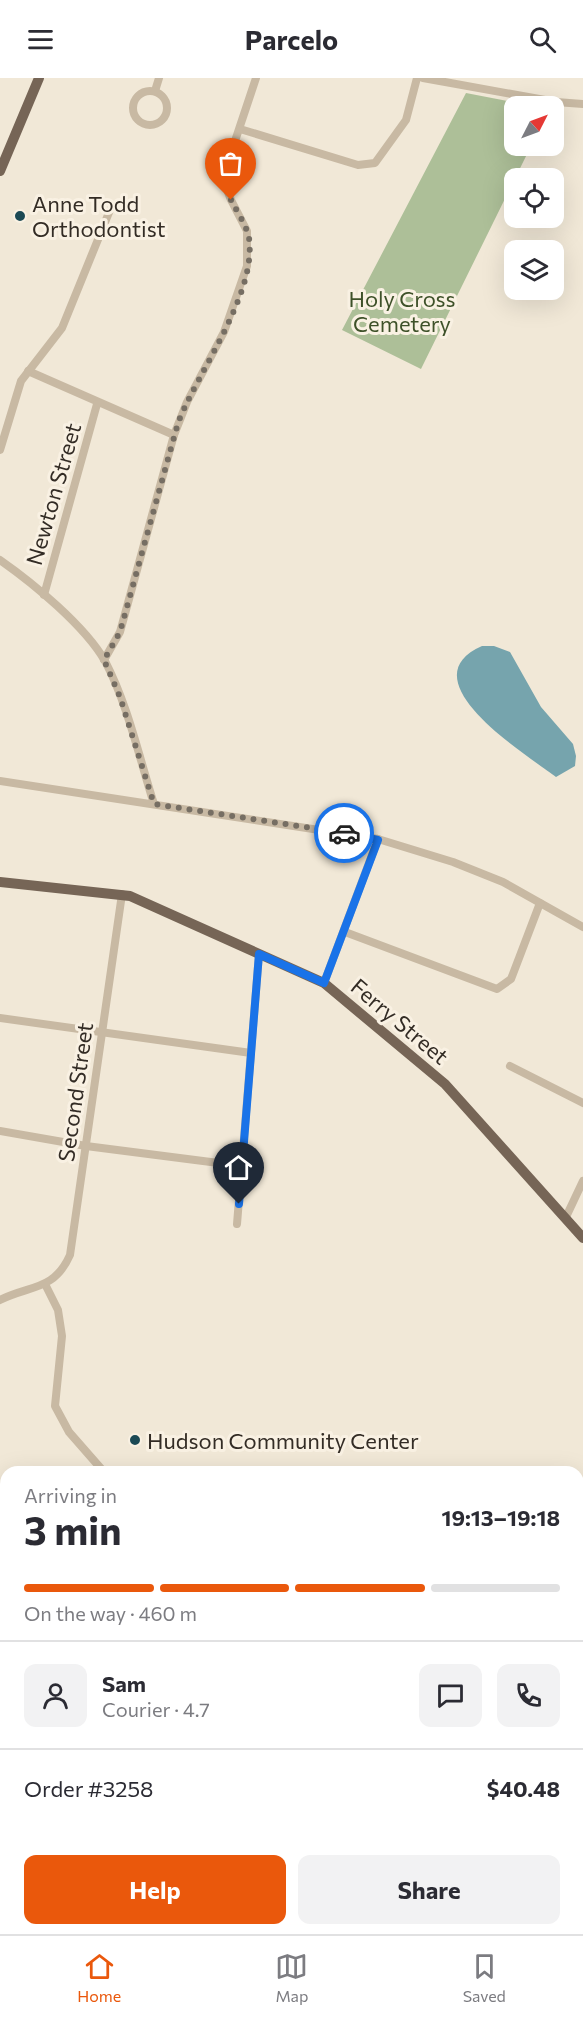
<!DOCTYPE html>
<meta charset="utf-8">
<style>
body{margin:0;font-family:Commissioner,sans-serif;background:#f2f2f3;color:#2b2b33;height:100vh;display:flex;flex-direction:column;font-size:22px;white-space:nowrap}
*{box-sizing:border-box;margin:0}
p{font-size:20px;color:#7c7c81}
.icon{flex:none;width:33px;height:33px;fill:none;stroke:currentColor;stroke-width:2;stroke-linecap:round;stroke-linejoin:round}
.map{position:relative;flex:1;overflow:hidden}
.details{position:absolute;left:0px;top:1388px;width:584px;height:470px;display:flex;flex-direction:column;background:#fff;border-radius:18px 18px 0 0;box-shadow:0 6px 24px #0002}
.details>*{flex:none}
.needle{width:39px;rotate:48deg}
.controls{position:absolute;left:504px;top:18px;display:grid;gap:12px}
.controls a{display:grid;place-items:center;width:60px;height:60px;border-radius:12px;background:#fff;box-shadow:0 6px 24px #0002;font-size:30px}
.pin{position:absolute;display:grid;place-items:center;width:51px;height:51px;color:#fff;margin:-62px -26px;border-radius:50% 50% 50% 0;rotate:-45deg;box-shadow:0 0 6px #0007}
.pin .icon{rotate:45deg}
.courier{position:absolute;display:grid;place-items:center;width:60px;height:60px;margin:-30px;border:4px solid #1a73e8;border-radius:50%;background:#fff;color:#222;box-shadow:0 2px 8px #0007}
.head em{font-style:normal;font-weight:700}
.head div{display:flex;flex-direction:column-reverse}
.head{display:flex;align-items:center;justify-content:space-between;height:102px;padding:0 24px}
h1{font-size:39px;font-weight:700;line-height:45px}
.bar{display:grid;grid-template-columns:repeat(4,1fr);gap:9px 6px;align-content:center;height:72px;padding:0 24px}
.bar i{height:8px;border-radius:4px;background:#e1e1e2}
.bar .on{background:#ea580c}
.bar p{grid-column:span 4}
.line{display:flex;align-items:center;gap:15px;padding:0 24px;border-top:2px solid #e1e1e2}
.line div{flex:1}
.round{display:grid;place-items:center;flex:none;width:63px;height:63px;border-radius:12px;background:#f2f2f3}
.button{display:flex;gap:12px;margin-top:auto;padding:12px 24px}
.button a{flex:1;height:69px;border-radius:12px;background:#ea580c;color:#fff;font-size:24px;font-weight:700;line-height:69px;text-align:center}
.button a+a{background:#f2f2f3;color:#2b2b33}
header{display:flex;justify-content:space-between;align-items:center;height:78px;padding:0 24px;background:#fff;font-size:27px;font-weight:700}
.dock{display:flex;justify-content:space-around;align-items:center;height:84px;border-top:2px solid #e1e1e2;background:#fff;font-size:16px;color:#7c7c81}
.dock a{display:grid;justify-items:center;gap:3px}
.dock .on{color:#ea580c}
.map>svg:first-child{display:block}
</style>
<header><svg class="icon" aria-label="menu" viewBox="0 0 24 24"><path d="M4 6h16M4 12h16M4 18h16"/></svg>Parcelo<svg class="icon" aria-label="search" viewBox="0 0 24 24"><circle cx="10" cy="10" r="6"/><path d="M15 15l6 6"/></svg></header>
<div class="map">
<svg width="583" height="1856" viewBox="0 0 583 1856">
<rect width="100%" height="100%" fill="#f1e8d7"/>
<!-- green -->
<path fill="#adbf98" d="M466,15l67,13h-19v40h17l-110,223 -79,-39z"/>
<!-- water -->
<path fill="#76a4ad" d="M482,568h12l16,6 31,55 32,37 3,12 -1,10 -19,11c-29,-22 -151,-97 -74,-131z"/>
<g fill="none" stroke-linecap="round" stroke-linejoin="round">
<!-- stream -->
<g stroke="#76a4ad" stroke-width="2">
<path d="M578,1780h5"/>
<path d="M2,1787l4,5"/>
<path d="M77,1851l10,5"/>
<path d="M281,1856l9,-5"/>
</g>
<!-- minor -->
<g stroke="#c8b9a3" stroke-width="8">
<path d="M423,0l133,24 27,2"/>
<circle cx="150" cy="30" r="17"/>
<path d="M155,13l4,-13"/>
<path d="M240,51l118,36 17,-2 31,-43 11,-42"/>
<path d="M28,293l146,64"/>
<path d="M0,372l21,-69 41,-53 48,-118"/>
<path d="M0,482c33,23 85,66 105,101 23,44 34,96 49,143"/>
<path d="M44,517l53,-191"/>
<path d="M104,582l16,-28 54,-197 13,-33 37,-70 23,-66v-35l-16,-31 -6,-16 7,-34 24,-72"/>
<path d="M0,703l378,58 75,23 50,20 80,45"/>
<path d="M345,854l152,57 14,-10 29,-76"/>
<path d="M324,905l54,-144"/>
<path d="M0,940l251,35"/>
<path d="M510,988l73,37"/>
<path d="M0,1053l86,15 156,20"/>
<path d="M566,1139l17,-36"/>
<path d="M237,1146l22,-270"/>
<path d="M45,1206l13,26 4,26 -7,70 14,26 35,40"/>
<path d="M0,1222c30,-15 54,-9 70,-45l52,-361"/>
<path d="M578,1434l5,-1"/>
<path d="M578,1520l5,-1"/>
<path d="M0,1564l6,-2"/>
<path d="M0,1687l6,2"/>
<path d="M578,1722l5,1"/>
<path d="M538,1851l15,5"/>
<path d="M477,1856l2,-5"/>
</g>
<!-- major -->
<g stroke="#766556" stroke-width="10">
<path d="M0,93l39,-93"/>
<path d="M0,804l130,14 194,87 121,101 138,154"/>
</g>
</g>
<g fill="none" stroke-linecap="round" stroke-linejoin="round">
<!-- done -->
<path stroke="#766e63" stroke-width="6" stroke-dasharray="0 10.8" d="M231,122c6,12 15,24 18,38 8,56 -51,133 -71,185l-58,209 -16,28 16,37 34,107 190,29"/>
<!-- route -->
<path stroke="#1a73e8" stroke-width="8" d="M239,1126l20,-250 65,29 54,-143 -34,-7"/>
</g>
<!-- markers -->
<g fill="#1b4954" stroke="#f9f1e3" stroke-width="2">
<circle cx="20" cy="138" r="6"/>
<circle cx="135" cy="1362" r="6"/>
</g>
<g text-anchor="middle" dominant-baseline="central" stroke-width="6" stroke-linejoin="round" paint-order="stroke">
<!-- poi labels -->
<g font-size="22" fill="#332c25" stroke="#f9f1e3" text-anchor="start">
<text x="32" y="125">Anne Todd<tspan x="32" dy="25">Orthodontist</tspan></text>
<text x="147" y="1362">Hudson Community Center</text>
</g>
<!-- park labels -->
<g font-size="22" fill="#3e5129" stroke="#f9f1e3">
<text x="402" y="220">Holy Cross<tspan x="402" dy="25">Cemetery</tspan></text>
</g>
<!-- street labels -->
<g font-size="22" fill="#332c25" stroke="#f9f1e3">
<text transform="translate(53 416) rotate(-74)">Newton Street</text>
<text transform="translate(400 943) rotate(40)">Ferry Street</text>
<text transform="translate(75 1014) rotate(-82)">Second Street</text>
</g>
</g>
</svg>
<div class="controls">
<a><svg class="needle" viewBox="-14 -14 28 28"><path d="M0-13l5 13h-10z" fill="#e53935"/><path d="M0 13l5-13h-10z" fill="#7c7c81"/></svg></a>
<a><svg class="icon" aria-label="locate" viewBox="0 0 24 24"><circle cx="12" cy="12" r="6"/><path d="M12 2v4M12 18v4M2 12h4M18 12h4"/></svg></a>
<a><svg class="icon" aria-label="layers" viewBox="0 0 24 24"><path d="M12 4l9 5-9 5-9-5zM3 14l9 5 9-5"/></svg></a>
</div>
<div class="pin" style="left:231px;top:122px;background:#ea580c"><svg class="icon" aria-label="bag" viewBox="0 0 24 24"><path d="M5 8h14l-1 12H6zM9 8a3 3 0 0 1 6 0"/></svg></div>
<div class="pin" style="left:239px;top:1126px;background:#1f2937"><svg class="icon" aria-label="home" viewBox="0 0 24 24"><path d="M3 11l9-7 9 7M6 9v11h12V9"/></svg></div>
<div class="courier" style="left:344px;top:755px"><svg class="icon" aria-label="car" viewBox="0 0 24 24"><path d="M5 17H2v-5l4-1 3-4h7l3 4 3 1v5h-3M9 17h6M6 11h13"/><circle cx="7" cy="17" r="2"/><circle cx="17" cy="17" r="2"/></svg></div>
<section class="details">
<div class="head"><div><h1>3 min</h1><p>Arriving in</p></div><em>19:13–19:18</em></div>
<div class="bar"><i class="on"></i><i class="on"></i><i class="on"></i><i></i><p>On the way · 460 m</p></div>
<div class="line" style="height:108px"><a class="round"><svg class="icon" aria-label="person" viewBox="0 0 24 24"><circle cx="12" cy="8" r="4"/><path d="M4 21q1-7 8-7t8 7"/></svg></a><div><b>Sam</b><p>Courier · 4.7</p></div><a class="round"><svg class="icon" aria-label="chat" viewBox="0 0 24 24"><path d="M4 5h16v11H9l-5 4z"/></svg></a><a class="round"><svg class="icon" aria-label="phone" viewBox="0 0 24 24"><path d="M5 4h4l2 5-3 2q2 4 5 5l2-3 5 2v4C11 20 4 13 5 4z"/></svg></a></div>
<div class="line" style="height:78px"><div>Order #3258</div><b>$40.48</b></div>
<div class="button"><a>Help</a><a>Share</a></div>
</section>
</div>
<nav class="dock">
<a class="on"><svg class="icon" aria-label="home" viewBox="0 0 24 24"><path d="M3 11l9-7 9 7M6 9v11h12V9"/></svg>Home</a>
<a><svg class="icon" aria-label="map" viewBox="0 0 24 24"><path d="M3 6l6-2 6 2 6-2v14l-6 2-6-2-6 2zM9 4v14M15 6v14"/></svg>Map</a>
<a><svg class="icon" aria-label="saved" viewBox="0 0 24 24"><path d="M7 4h10v16l-5-4-5 4z"/></svg>Saved</a>
</nav>
